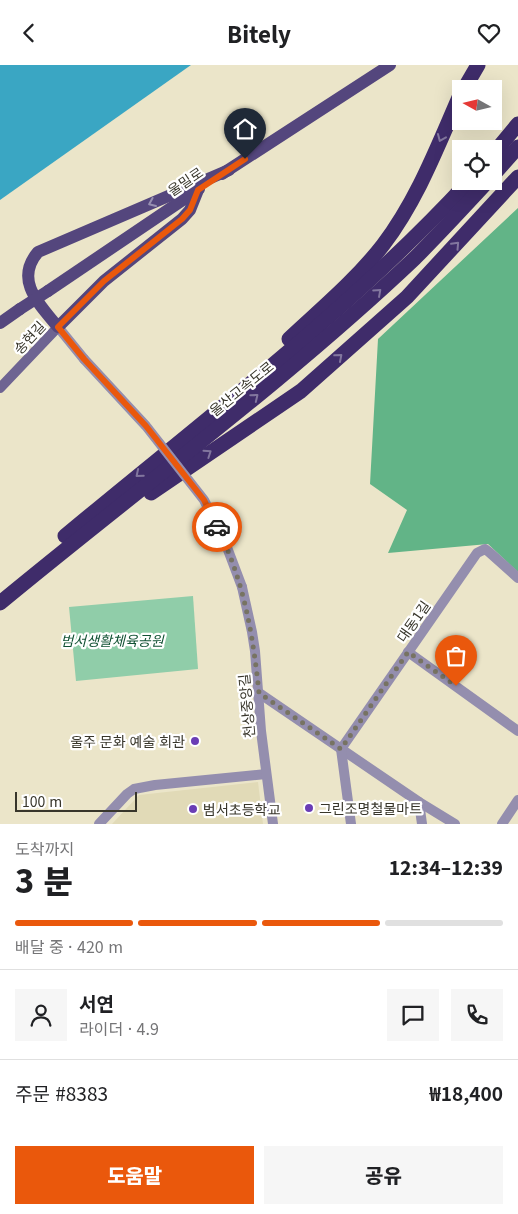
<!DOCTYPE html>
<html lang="ko">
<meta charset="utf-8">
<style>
body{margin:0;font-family:Georgia,"Noto Sans KR",serif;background:#f6f6f6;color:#202124;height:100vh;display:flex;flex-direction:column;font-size:19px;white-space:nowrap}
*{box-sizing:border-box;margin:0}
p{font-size:16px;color:#757577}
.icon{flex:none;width:28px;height:28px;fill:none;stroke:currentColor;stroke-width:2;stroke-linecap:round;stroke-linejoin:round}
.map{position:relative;height:759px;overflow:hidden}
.drawer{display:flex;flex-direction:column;background:#fff;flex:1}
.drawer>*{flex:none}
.needle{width:32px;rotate:278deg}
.controls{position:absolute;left:452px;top:15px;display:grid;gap:10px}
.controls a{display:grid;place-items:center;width:50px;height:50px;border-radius:0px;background:#fff;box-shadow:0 5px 20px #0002;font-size:25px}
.scale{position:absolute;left:15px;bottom:12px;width:122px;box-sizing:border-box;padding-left:5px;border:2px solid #38362b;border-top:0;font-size:14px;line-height:18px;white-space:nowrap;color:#38362b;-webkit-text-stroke:4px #fff;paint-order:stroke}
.pin{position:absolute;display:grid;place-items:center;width:42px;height:42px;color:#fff;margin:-51px -21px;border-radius:50% 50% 50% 0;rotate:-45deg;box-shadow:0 0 5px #0007}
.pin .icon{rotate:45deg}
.courier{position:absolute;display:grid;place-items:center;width:50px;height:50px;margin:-25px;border:4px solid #ea580c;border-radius:50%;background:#fff;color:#222;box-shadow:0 1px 6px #0007}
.summary em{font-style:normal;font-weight:800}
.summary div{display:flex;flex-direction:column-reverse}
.summary{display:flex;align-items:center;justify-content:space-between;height:85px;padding:0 15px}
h1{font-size:32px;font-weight:800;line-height:38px}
.bar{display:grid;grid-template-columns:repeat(4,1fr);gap:8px 5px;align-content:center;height:60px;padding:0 15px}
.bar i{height:6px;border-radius:4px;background:#e0e0e0}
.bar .current{background:#ea580c}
.bar p{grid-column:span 4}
.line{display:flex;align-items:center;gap:12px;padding:0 15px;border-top:1px solid #e0e0e0}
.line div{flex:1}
.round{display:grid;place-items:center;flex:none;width:52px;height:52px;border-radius:0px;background:#f6f6f6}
.button{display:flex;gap:10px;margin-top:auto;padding:10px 15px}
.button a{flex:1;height:58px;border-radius:0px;background:#ea580c;color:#fff;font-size:20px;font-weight:800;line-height:58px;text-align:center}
.button a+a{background:#f6f6f6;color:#202124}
header{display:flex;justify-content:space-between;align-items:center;height:65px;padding:0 15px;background:#fff;font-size:22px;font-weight:800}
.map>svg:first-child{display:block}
</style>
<header><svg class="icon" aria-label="back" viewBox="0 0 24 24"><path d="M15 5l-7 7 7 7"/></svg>Bitely<svg class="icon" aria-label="heart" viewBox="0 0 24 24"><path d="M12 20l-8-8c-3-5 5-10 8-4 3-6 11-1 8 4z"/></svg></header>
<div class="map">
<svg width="518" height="759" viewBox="0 0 518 759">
<rect width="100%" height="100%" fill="#ebe5c9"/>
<!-- built -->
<path fill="#e1dab7" d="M258,717l5,42h-151l27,-29z"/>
<!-- green -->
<path fill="#90cda9" d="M193,531l5,73 -122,12 -7,-74z"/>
<!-- forest -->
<path fill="#62b487" d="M518,143v364l-30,-28 -100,9 19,-43 -37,-26 8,-145z"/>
<!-- water -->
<path fill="#3aa6c3" d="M0,0h191l-191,135z"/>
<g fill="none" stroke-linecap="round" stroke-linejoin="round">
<!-- minor -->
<g stroke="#948eae" stroke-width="10">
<path d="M408,587l110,79"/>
<path d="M259,628l160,109 36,22"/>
<path d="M419,737l3,22"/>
<path d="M99,759l28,-30 7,-5 21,-4 111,-11"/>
<path d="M351,759l-10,-75 136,-196 8,-4 4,3 29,26"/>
<path d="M502,759l16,-24"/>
</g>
<!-- tertiary -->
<g stroke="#948eae" stroke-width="10">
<path d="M58,262l26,32"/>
<path d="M242,522l10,45 3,19 6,80 12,93"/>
</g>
<!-- secondary -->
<path stroke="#6e6492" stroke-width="10" d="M0,323l58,-61"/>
<!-- primary -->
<g stroke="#54467d" stroke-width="12">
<path d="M222,109l168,-109"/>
<path d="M198,125l-8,20 -8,9 -78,62 -46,46c-19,-23 -44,-47 -20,-75l191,-82"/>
<path d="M48,226l151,-102"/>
<path d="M0,258l20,-14"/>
</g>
<!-- motorway -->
<g stroke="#3f2c6a" stroke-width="15">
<path d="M464,24l14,-24"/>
<path d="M494,88l24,-29"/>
<path d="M494,109l24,-27"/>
<path d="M289,274c32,-30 67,-59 94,-94 35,-46 55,-100 78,-152"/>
<path d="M151,428l150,-102 106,-94 111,-120"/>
<path d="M65,471c138,-115 282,-223 404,-355"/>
<path d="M0,538c139,-115 284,-221 415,-345 25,-25 49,-51 73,-77"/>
</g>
<!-- tertiary-bridge -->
<path stroke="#948eae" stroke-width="10" d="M84,294l62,67 58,74 21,42 17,45"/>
<!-- primary-bridge -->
<path stroke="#54467d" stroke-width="12" d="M20,244l28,-18"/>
</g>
<!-- one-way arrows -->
<defs><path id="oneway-chevron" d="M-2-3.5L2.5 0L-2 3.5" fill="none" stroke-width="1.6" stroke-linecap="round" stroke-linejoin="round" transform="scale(1.25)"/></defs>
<g stroke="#82769e">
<use href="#oneway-chevron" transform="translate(441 73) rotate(113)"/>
<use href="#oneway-chevron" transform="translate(456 180) rotate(-47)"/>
<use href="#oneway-chevron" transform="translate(378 227) rotate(-42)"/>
<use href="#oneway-chevron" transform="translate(339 292) rotate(-41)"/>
<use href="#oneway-chevron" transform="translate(255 332) rotate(-39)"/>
<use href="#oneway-chevron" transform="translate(208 388) rotate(-34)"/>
<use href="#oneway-chevron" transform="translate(139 409) rotate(140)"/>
</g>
<use stroke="#9890b1" href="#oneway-chevron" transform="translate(152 138) rotate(157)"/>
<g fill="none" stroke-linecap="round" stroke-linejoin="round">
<!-- done -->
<path stroke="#777362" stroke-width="5" stroke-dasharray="0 9" d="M217,462c27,53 36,108 42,166l82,56 67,-97 48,34"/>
<!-- route -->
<path stroke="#ea580c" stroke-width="6" d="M217,462l-13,-27 -58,-74 -62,-67 -26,-32 46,-46 78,-62 8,-9 8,-20 47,-31"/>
</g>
<!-- markers -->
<g fill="#6a3db5" stroke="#fff" stroke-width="2">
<circle cx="195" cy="676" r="5"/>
<circle cx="309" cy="743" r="5"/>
<circle cx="193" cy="744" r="5"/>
</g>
<g text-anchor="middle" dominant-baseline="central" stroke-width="4.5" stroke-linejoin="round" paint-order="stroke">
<!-- street labels -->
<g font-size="14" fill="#38362b" stroke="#fff">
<text transform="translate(185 116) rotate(-34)">울밀로</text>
<text transform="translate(29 272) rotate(-47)">송현길</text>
<text transform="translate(241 323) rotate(-39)">울산고속도로</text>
<text transform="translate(413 556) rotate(-55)">대동1길</text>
<text transform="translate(246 641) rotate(-95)">천상중앙길</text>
</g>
<!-- park labels -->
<g font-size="14" font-style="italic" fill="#115133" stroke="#fff">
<text x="112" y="575">범서생활체육공원</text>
</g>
<!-- poi labels -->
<g font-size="14" fill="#38362b" stroke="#fff" text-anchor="start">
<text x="185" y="676" text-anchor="end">울주 문화 예술 회관</text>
<text x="319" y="743">그린조명철물마트</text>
<text x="203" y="744">범서초등학교</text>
</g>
</g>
</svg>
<div class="controls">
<a><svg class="needle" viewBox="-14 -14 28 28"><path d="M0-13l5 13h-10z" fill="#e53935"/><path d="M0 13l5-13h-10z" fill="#757577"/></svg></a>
<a><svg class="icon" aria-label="locate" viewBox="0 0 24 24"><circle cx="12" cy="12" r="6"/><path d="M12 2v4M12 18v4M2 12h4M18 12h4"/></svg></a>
</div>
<div class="scale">100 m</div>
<div class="pin" style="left:456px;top:621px;background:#ea580c"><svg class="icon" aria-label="bag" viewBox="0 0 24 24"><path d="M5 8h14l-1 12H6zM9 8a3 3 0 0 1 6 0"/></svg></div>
<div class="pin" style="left:245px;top:94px;background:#1f2937"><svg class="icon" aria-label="home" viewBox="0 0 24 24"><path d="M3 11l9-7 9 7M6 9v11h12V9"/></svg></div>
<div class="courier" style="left:217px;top:462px"><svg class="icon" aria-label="car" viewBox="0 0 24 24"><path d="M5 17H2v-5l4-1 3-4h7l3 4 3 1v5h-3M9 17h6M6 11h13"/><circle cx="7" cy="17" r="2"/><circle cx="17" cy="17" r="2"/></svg></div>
</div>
<section class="drawer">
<div class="summary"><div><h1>3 분</h1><p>도착까지</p></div><em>12:34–12:39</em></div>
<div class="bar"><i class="current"></i><i class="current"></i><i class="current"></i><i></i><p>배달 중 · 420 m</p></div>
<div class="line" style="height:90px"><a class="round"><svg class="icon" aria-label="person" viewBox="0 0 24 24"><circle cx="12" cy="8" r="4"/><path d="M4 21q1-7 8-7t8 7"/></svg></a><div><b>서연</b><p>라이더 · 4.9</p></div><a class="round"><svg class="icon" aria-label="chat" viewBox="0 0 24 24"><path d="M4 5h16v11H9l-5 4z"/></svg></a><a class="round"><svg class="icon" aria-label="phone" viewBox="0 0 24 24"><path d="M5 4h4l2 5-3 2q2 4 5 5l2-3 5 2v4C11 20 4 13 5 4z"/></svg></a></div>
<div class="line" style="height:65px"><div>주문 #8383</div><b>₩18,400</b></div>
<div class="button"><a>도움말</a><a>공유</a></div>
</section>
